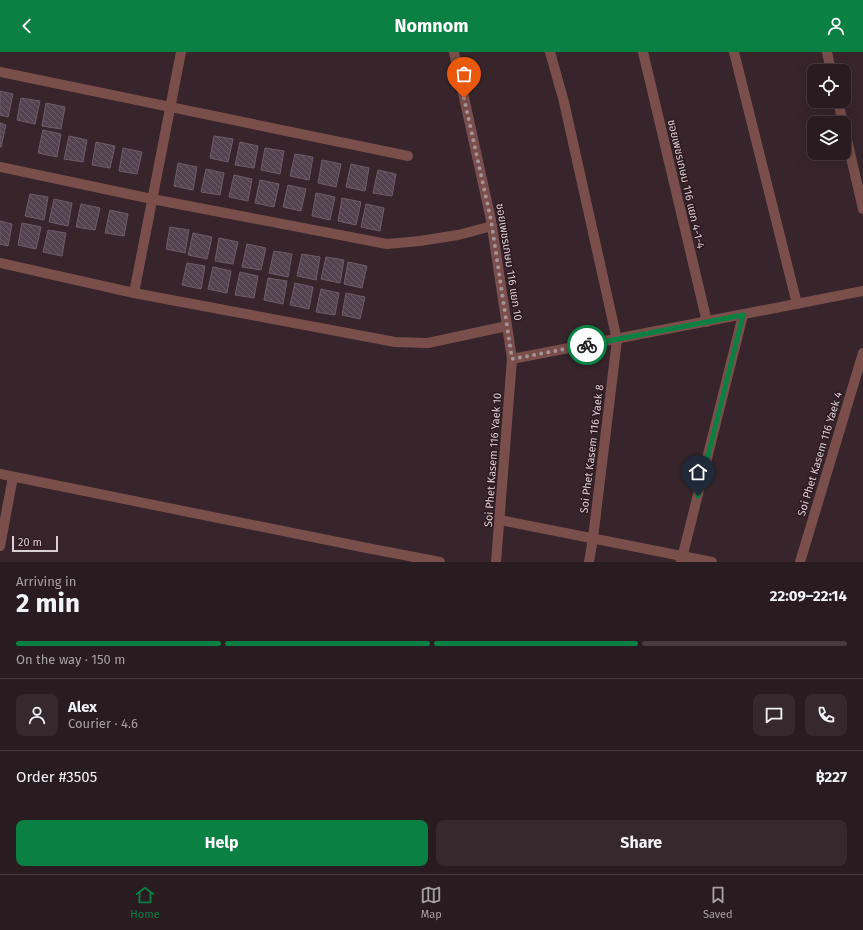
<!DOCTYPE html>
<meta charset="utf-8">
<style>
body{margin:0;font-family:"Fira Sans","Noto Sans Thai",sans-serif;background:#35292d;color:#f1f3f6;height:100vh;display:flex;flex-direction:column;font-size:15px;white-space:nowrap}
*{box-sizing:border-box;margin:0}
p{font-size:13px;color:#a5a1a5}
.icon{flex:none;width:22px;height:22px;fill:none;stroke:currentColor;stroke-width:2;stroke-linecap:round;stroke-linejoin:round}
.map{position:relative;height:510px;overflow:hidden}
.drawer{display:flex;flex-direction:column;background:#291c20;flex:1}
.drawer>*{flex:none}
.tools{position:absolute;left:807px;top:12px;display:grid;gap:8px}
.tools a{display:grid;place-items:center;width:44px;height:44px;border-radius:8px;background:#291c20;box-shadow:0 4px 16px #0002,0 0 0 1px #453a3e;font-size:20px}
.scale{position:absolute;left:12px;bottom:10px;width:46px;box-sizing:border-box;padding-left:4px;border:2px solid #dccfd3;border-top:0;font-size:11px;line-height:14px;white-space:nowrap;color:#dccfd3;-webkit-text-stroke:3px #2d1b21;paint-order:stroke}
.pin{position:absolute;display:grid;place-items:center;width:34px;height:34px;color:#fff;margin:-41px -17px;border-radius:50% 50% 50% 0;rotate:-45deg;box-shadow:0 0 4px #0007}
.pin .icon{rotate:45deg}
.courier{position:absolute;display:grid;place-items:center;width:40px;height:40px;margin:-20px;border:3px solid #0b8043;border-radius:50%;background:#fff;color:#222;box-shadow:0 1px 5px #0007}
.overview em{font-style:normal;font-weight:700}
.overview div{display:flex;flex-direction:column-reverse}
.overview{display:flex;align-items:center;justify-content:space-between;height:68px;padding:0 16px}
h1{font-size:26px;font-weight:700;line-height:30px}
.bar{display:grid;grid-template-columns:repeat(4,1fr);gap:6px 4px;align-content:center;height:48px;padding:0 16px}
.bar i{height:5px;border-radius:3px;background:#453a3e}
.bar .selected{background:#0b8043}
.bar p{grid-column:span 4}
.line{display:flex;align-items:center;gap:10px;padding:0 16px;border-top:1px solid #453a3e}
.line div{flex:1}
.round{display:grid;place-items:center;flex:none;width:42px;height:42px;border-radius:8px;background:#35292d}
.button{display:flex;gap:8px;margin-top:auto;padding:8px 16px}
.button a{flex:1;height:46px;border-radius:8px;background:#0b8043;color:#fff;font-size:16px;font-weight:700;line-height:46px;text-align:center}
.button a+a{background:#35292d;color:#f1f3f6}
header{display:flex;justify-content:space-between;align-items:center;height:52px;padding:0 16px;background:#0b8043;color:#fff;font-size:18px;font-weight:700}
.tab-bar{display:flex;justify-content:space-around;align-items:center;height:56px;border-top:1px solid #453a3e;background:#291c20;font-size:11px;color:#a5a1a5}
.tab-bar a{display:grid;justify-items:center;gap:2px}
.tab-bar .selected{color:#0b8043}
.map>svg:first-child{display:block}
</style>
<header><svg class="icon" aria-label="back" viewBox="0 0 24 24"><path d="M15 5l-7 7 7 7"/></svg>Nomnom<svg class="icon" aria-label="person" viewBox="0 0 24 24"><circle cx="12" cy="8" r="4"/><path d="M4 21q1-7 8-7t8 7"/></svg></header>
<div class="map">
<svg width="863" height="510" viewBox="0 0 863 510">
<defs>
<pattern id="building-back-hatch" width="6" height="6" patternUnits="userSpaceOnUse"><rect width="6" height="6" fill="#534350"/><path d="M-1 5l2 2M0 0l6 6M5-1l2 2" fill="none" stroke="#6b5d68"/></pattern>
</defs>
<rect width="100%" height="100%" fill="#37252b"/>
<!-- building -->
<g fill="url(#building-back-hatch)" stroke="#6d5c6a">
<path d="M0,39l13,3 -5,23 -8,-2z"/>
<path d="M21,46l19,3 -5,23 -18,-4z"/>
<path d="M46,51l19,4 -4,22 -19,-3z"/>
<path d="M0,71l6,2 -5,22h-1z"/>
<path d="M43,78l18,4 -4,23 -19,-4z"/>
<path d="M69,84l18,4 -4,22 -19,-3z"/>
<path d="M214,84l19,3 -5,23 -18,-4z"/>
<path d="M96,90l19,4 -5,22 -18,-3z"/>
<path d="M240,90l18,4 -4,22 -19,-3z"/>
<path d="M123,96l19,4 -5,22 -18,-3z"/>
<path d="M265,96l19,3 -4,23 -19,-4z"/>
<path d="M295,102l18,3 -4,23 -19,-4z"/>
<path d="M322,108l19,4 -5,23 -18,-4z"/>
<path d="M178,111l19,4 -4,23 -19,-4z"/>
<path d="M351,112l18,4 -4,23 -19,-4z"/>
<path d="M206,117l18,4 -4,22 -19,-3z"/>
<path d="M378,118l18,4 -4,22 -19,-3z"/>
<path d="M234,123l18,4 -4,22 -19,-4z"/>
<path d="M260,128l19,4 -5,23 -19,-4z"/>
<path d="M288,133l18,4 -5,22 -18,-4z"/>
<path d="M316,141l19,4 -5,23 -18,-4z"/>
<path d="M30,142l18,3 -4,23 -19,-4z"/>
<path d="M342,146l19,4 -5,23 -18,-4z"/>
<path d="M54,147l18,4 -4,23 -19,-4z"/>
<path d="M81,152l19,4 -5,22 -19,-3z"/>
<path d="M366,152l18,4 -4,23 -19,-4z"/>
<path d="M110,158l18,4 -4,22 -19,-3z"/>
<path d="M0,169l12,3 -4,22 -8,-2z"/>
<path d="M22,171l19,4 -5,22 -18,-4z"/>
<path d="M170,175l19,3 -4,23 -19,-4z"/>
<path d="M48,178l18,3 -4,23 -19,-4z"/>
<path d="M193,181l19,4 -5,22 -19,-4z"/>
<path d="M219,186l19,4 -5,22 -18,-3z"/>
<path d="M247,192l19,4 -5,22 -19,-3z"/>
<path d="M274,199l18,3 -4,23 -19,-4z"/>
<path d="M302,202l18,3 -4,23 -19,-4z"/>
<path d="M326,205l18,3 -4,23 -19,-4z"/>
<path d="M348,210l19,4 -5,22 -18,-4z"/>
<path d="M187,211l18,3 -4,23 -19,-4z"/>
<path d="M213,215l18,4 -4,22 -19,-4z"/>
<path d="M240,220l18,4 -4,22 -19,-3z"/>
<path d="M268,226l19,3 -4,23 -19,-4z"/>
<path d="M295,231l18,4 -4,22 -19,-4z"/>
<path d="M321,237l18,4 -4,22 -19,-3z"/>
<path d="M346,241l19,4 -5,22 -18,-4z"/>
</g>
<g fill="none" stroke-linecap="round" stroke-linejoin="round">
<!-- minor -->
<g stroke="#7a4f4b" stroke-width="10">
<path d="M454,0l37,168 21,139 -16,203"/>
<path d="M550,0l14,50 53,238 -24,198 -4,24"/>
<path d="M643,0l64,270"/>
<path d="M734,0l63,252"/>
<path d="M827,0l4,19"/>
<path d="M0,20l408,84"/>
<path d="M838,49l5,22"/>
<path d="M844,75l19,82"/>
<path d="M0,115l152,32 235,45 33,-3 38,-6 34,-9"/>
<path d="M0,211l134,30 261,49 33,1 79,-17"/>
<path d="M134,241l47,-241"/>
<path d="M512,307l351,-68"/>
<path d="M0,422l367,74 73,14"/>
<path d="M500,468l212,42"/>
<path d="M0,494l13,-69"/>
<path d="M681,510l62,-247"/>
<path d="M800,510l63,-209"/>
</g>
</g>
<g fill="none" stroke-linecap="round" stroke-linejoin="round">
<!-- done -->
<path stroke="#a29498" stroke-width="4" stroke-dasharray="0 7.2" d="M464,46l27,122 21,139 75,-14"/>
<!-- route -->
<path stroke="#0b8043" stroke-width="5" d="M587,293l156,-30 -45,181"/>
</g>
<g text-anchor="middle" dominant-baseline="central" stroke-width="3" stroke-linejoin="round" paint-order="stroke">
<!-- street labels -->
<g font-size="11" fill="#dccfd3" stroke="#2d1b21">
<text transform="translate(686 132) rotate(77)">ซอยเพชรเกษม 116 แยก 4-1-4</text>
<text transform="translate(509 210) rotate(81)">ซอยเพชรเกษม 116 แยก 10</text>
<text transform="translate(592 397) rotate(-83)">Soi Phet Kasem 116 Yaek 8</text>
<text transform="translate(820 402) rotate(-73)">Soi Phet Kasem 116 Yaek 4</text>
<text transform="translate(493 408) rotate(-86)">Soi Phet Kasem 116 Yaek 10</text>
</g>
</g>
</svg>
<div class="tools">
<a><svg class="icon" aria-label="locate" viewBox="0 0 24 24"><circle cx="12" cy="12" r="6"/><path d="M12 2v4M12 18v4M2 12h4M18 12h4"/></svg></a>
<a><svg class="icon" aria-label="layers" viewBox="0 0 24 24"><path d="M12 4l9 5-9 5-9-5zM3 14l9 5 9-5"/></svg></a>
</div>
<div class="scale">20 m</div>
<div class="pin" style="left:464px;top:46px;background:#ea580c"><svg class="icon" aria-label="bag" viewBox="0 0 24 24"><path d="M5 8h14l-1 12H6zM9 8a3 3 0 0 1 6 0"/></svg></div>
<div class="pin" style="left:698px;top:444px;background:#1f2937"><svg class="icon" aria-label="home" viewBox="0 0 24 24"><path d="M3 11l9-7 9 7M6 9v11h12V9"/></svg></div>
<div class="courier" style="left:587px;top:293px"><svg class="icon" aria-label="bike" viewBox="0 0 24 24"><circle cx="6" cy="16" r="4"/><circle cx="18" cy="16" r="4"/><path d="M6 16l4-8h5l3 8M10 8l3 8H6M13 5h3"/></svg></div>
</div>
<section class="drawer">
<div class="overview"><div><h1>2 min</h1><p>Arriving in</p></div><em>22:09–22:14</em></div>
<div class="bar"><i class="selected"></i><i class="selected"></i><i class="selected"></i><i></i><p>On the way · 150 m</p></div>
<div class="line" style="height:72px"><a class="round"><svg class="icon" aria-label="person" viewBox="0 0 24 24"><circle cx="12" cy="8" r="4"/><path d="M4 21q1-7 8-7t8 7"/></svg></a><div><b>Alex</b><p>Courier · 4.6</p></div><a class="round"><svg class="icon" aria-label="chat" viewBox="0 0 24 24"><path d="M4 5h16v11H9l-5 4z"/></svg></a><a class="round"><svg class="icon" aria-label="phone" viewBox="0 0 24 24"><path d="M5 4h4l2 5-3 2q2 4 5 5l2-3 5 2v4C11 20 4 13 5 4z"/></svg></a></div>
<div class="line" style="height:52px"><div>Order #3505</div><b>฿227</b></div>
<div class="button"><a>Help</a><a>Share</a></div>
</section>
<nav class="tab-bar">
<a class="selected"><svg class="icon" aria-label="home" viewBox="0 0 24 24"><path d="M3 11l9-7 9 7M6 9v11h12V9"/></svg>Home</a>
<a><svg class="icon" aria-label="map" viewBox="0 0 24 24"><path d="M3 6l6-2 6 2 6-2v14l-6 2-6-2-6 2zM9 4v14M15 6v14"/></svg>Map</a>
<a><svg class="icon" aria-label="saved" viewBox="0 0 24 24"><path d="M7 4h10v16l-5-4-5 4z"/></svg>Saved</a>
</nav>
